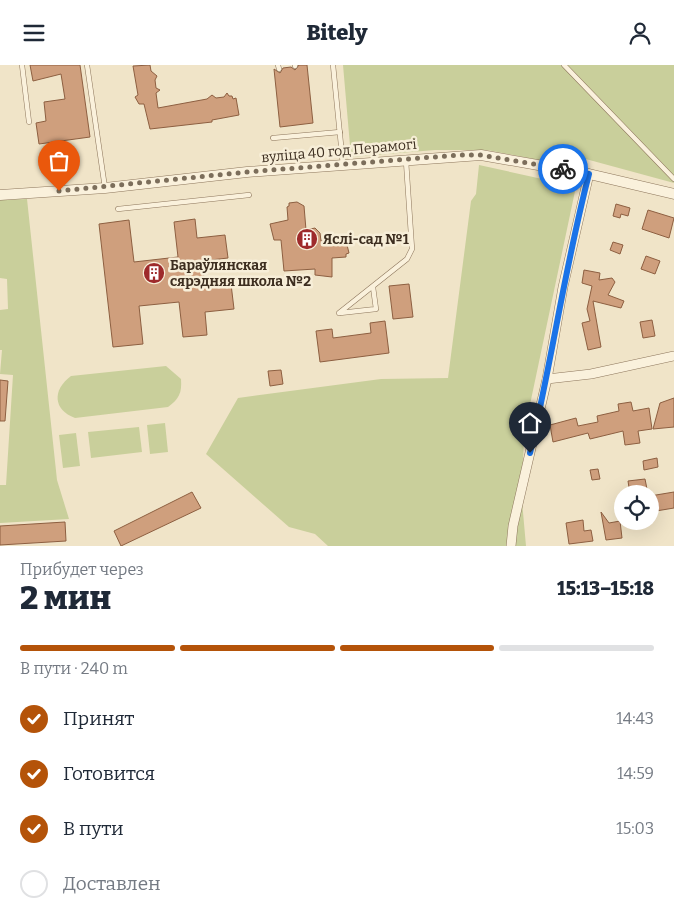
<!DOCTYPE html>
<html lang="ru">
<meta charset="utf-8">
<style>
body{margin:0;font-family:Bitter,serif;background:#f2f2f3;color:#1f2937;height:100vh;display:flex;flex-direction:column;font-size:19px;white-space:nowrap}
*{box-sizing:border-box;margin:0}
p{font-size:16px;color:#747a83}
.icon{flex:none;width:28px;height:28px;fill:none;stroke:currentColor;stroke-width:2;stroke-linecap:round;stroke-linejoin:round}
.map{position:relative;height:481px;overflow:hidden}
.side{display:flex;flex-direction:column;background:#fff;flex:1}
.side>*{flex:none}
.tools{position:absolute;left:614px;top:420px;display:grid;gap:10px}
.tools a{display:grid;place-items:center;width:45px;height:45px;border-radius:50%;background:#fff;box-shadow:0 5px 20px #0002;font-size:25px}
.pin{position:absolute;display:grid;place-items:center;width:42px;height:42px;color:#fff;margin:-51px -21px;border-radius:50% 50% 50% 0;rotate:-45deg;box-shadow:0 0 5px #0007}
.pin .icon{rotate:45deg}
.courier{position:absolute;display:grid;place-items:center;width:50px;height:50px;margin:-25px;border:4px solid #1a73e8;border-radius:50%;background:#fff;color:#222;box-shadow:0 1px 6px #0007}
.head em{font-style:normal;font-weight:800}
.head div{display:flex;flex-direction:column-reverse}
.head{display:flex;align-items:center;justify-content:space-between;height:85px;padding:0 20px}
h1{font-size:32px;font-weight:800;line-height:38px}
.bar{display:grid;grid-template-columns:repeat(4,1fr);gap:8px 5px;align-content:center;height:60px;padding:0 20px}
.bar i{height:6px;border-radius:4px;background:#e0e1e3}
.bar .on{background:#b45309}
.bar p{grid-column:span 4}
ol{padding:0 20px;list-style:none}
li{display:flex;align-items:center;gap:15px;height:55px}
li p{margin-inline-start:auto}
li .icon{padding:5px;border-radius:50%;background:#b45309;color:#fff;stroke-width:4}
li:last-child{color:#747a83}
li i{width:28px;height:28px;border:2px solid #e0e1e3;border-radius:50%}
header{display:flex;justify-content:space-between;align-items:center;height:65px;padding:0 20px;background:#fff;font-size:22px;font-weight:800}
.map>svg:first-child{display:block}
</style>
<header><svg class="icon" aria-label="menu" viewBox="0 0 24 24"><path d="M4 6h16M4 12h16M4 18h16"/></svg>Bitely<svg class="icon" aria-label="person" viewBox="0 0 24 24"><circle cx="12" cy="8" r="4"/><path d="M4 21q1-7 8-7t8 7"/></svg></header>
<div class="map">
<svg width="674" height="481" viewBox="0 0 674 481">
<rect width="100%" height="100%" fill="#f0e4c8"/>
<!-- green -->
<g fill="#c9cf9b">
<path d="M343,0h331v118l-92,-25 -58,275 -2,68 4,45h-198l-13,-12 -26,-7 -83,-73 32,-56 143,-19 67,-1 23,-177 5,-7 3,-29 86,19 4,-18 -82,-16h-52l-84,7z"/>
<path d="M27,134l30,281 12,39 -69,4v-38h6l7,-110 -13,-1 2,-24h-2v-40l8,-1 -1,-30 -7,-1v-78z"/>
<path d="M166,301l15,13c1,14 -2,20 -13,28l-93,11c-22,-8 -23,-28 -4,-42z"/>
<path d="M165,358l3,29 -18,2 -3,-29z"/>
<path d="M139,362l3,25 -51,6 -3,-26z"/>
<path d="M76,368l4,33 -17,2 -4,-33z"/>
</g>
<!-- building -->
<g fill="#cf9f7d" stroke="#8d5f41">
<path d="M30,0h50l10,72 -51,7 -3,-21 10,-2 -2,-19 21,-3 -4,-25 -28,7z"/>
<path d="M150,0l1,6 6,5 -2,4 1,8 4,2 -4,3 2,15 49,-9 5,-4 4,3 8,-1 3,-4 2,3h3l1,3 3,-1 3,17 -27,5v2l-62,7 -6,-25h-5l-4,-7 3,-2 -5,-29z"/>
<path d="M299,0h8l6,58 -33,4 -6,-58 6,4 3,-5 8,-1 4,3z"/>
<path d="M297,137l7,4 2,24 9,-2 5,5 1,8h25l3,12 -3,1v3l-14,1v19l-17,-2v-6l-31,2 -3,-31h-7l-4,-16 18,-4 -1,-13 2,-1v-3z"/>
<path d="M616,139l14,4 -2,8 -7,-2 -1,4 -7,-2z"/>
<path d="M648,145l26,8 -5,20 -27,-9z"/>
<path d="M195,154l2,19 28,-3 3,23 -26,3 3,26 26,-3 3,25 -29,3 2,23 -24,2 -4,-35 -40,4 4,38 -30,3 -14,-123 30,-4 5,42 44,-5 -4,-35z"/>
<path d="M613,177l10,3 -3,9 -10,-4z"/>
<path d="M646,191l14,5 -5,13 -14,-5z"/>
<path d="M584,205l16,3 -1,7 13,-2 3,4 -7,13 16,6 -3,7 -28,-7 8,46 -13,3 -6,-27 8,-2 -3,-12 5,-23 -10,-3z"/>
<path d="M409,219l4,33 -20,2 -4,-33z"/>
<path d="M652,255l3,16 -12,2 -3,-16z"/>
<path d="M385,256l4,32 -69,9 -4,-31 16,-2 1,9 38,-5 -1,-10z"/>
<path d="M281,305l2,14 -13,2 -2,-15z"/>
<path d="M0,315l8,1 -3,40h-5z"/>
<path d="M674,333v29l-21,2 7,-26z"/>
<path d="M631,337l2,9 16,-3 3,21 -14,2 2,12 -15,2 -2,-14 -33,8 -2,-6 -35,9 -3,-17 26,-7 2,8 20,-4 -1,-6 22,-5 -1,-7z"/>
<path d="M657,393l1,9 -14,3 -1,-9z"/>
<path d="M598,404l2,10 -8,1 -2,-10z"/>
<path d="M645,414l3,15h-18l-2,-13z"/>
<path d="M192,427l9,16 -80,38 -7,-15z"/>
<path d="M674,427v16l-24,4v-16z"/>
<path d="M601,447l8,11 11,-2 2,17 -16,2z"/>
<path d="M583,455l1,11 7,-1 2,11 -24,3 -3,-21z"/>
<path d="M65,457l1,19 -66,4v-19z"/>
</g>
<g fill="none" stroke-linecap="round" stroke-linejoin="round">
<!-- service casing -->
<g stroke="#8d765c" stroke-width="5.5">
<g id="service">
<path d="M22,0l7,57"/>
<path d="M87,0l18,123"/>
<path d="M278,0l1,4"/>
<path d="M295,0v1"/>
<path d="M333,0l10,100"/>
<path d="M564,0l110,114"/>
<path d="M273,73l67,-6"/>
<path d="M118,144l131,-14"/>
<path d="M339,248l68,-54 5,-10 -6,-88"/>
<path d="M340,248l36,-4 -3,-22"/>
</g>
</g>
<!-- minor casing -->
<g stroke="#8d765c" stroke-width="10">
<g id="minor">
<path d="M547,314l44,-5 83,-18"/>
<path d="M511,481l2,-20 34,-147 16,-92 26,-113"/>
</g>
</g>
<!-- tertiary casing -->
<g stroke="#8d765c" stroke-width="11">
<path id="tertiary" d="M0,130l105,-7 142,-16 234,-17 108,19 85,20"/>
</g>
<!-- service -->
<use href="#service" stroke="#faf1dc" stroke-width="4.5"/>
<!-- minor -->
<use href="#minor" stroke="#faf1dc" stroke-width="9"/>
<!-- tertiary -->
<use href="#tertiary" stroke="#faf1dc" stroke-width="10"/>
</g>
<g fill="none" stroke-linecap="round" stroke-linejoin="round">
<!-- done -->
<path stroke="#7c6e5b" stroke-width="5" stroke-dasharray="0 9" d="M59,126l188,-19 212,-17h22l82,14"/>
<!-- route -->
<path stroke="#1a73e8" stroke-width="6" d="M530,388c22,-93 35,-187 59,-279l-26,-5"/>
</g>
<!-- icons -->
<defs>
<g id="building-disc" transform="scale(1.125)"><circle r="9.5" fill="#9e2a2b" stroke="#f7eed8"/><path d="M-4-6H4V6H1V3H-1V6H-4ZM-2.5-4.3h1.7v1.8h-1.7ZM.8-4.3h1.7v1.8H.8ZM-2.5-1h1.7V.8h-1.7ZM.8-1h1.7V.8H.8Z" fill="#fff"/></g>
</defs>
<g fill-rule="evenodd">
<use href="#building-disc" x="307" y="174"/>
<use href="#building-disc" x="154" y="208"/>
</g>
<g text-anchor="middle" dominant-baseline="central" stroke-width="5" stroke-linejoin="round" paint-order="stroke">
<!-- street labels -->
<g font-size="14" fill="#3d2e20" stroke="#f7eed8">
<text transform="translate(339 86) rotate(-5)">вуліца 40 год Перамогі</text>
</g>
<!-- poi labels -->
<g font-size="14" font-weight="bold" fill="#3d2e20" stroke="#f7eed8" text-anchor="start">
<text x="323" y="174">Яслі-сад №1</text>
<text x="170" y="200">Бараўлянская<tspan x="170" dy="16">сярэдняя школа №2</tspan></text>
</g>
</g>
</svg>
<div class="tools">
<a><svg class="icon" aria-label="locate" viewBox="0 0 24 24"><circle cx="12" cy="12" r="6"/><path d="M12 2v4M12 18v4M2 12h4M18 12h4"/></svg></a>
</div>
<div class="pin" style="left:59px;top:126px;background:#ea580c"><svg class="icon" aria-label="bag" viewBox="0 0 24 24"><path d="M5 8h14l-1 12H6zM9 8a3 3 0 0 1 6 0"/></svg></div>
<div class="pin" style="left:530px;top:388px;background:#1f2937"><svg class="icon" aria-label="home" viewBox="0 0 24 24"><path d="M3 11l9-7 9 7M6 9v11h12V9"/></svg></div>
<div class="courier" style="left:563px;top:104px"><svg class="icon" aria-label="bike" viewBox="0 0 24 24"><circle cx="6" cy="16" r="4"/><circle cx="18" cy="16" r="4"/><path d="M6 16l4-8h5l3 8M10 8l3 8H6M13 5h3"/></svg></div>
</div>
<section class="side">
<div class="head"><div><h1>2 мин</h1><p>Прибудет через</p></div><em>15:13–15:18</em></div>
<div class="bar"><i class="on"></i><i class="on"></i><i class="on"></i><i></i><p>В пути · 240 m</p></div>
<ol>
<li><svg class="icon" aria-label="check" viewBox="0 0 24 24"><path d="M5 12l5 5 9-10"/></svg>Принят<p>14:43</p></li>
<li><svg class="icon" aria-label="check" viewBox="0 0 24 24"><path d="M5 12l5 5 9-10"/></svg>Готовится<p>14:59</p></li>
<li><svg class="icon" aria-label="check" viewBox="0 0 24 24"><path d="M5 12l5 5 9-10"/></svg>В пути<p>15:03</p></li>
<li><i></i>Доставлен</li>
</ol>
</section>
